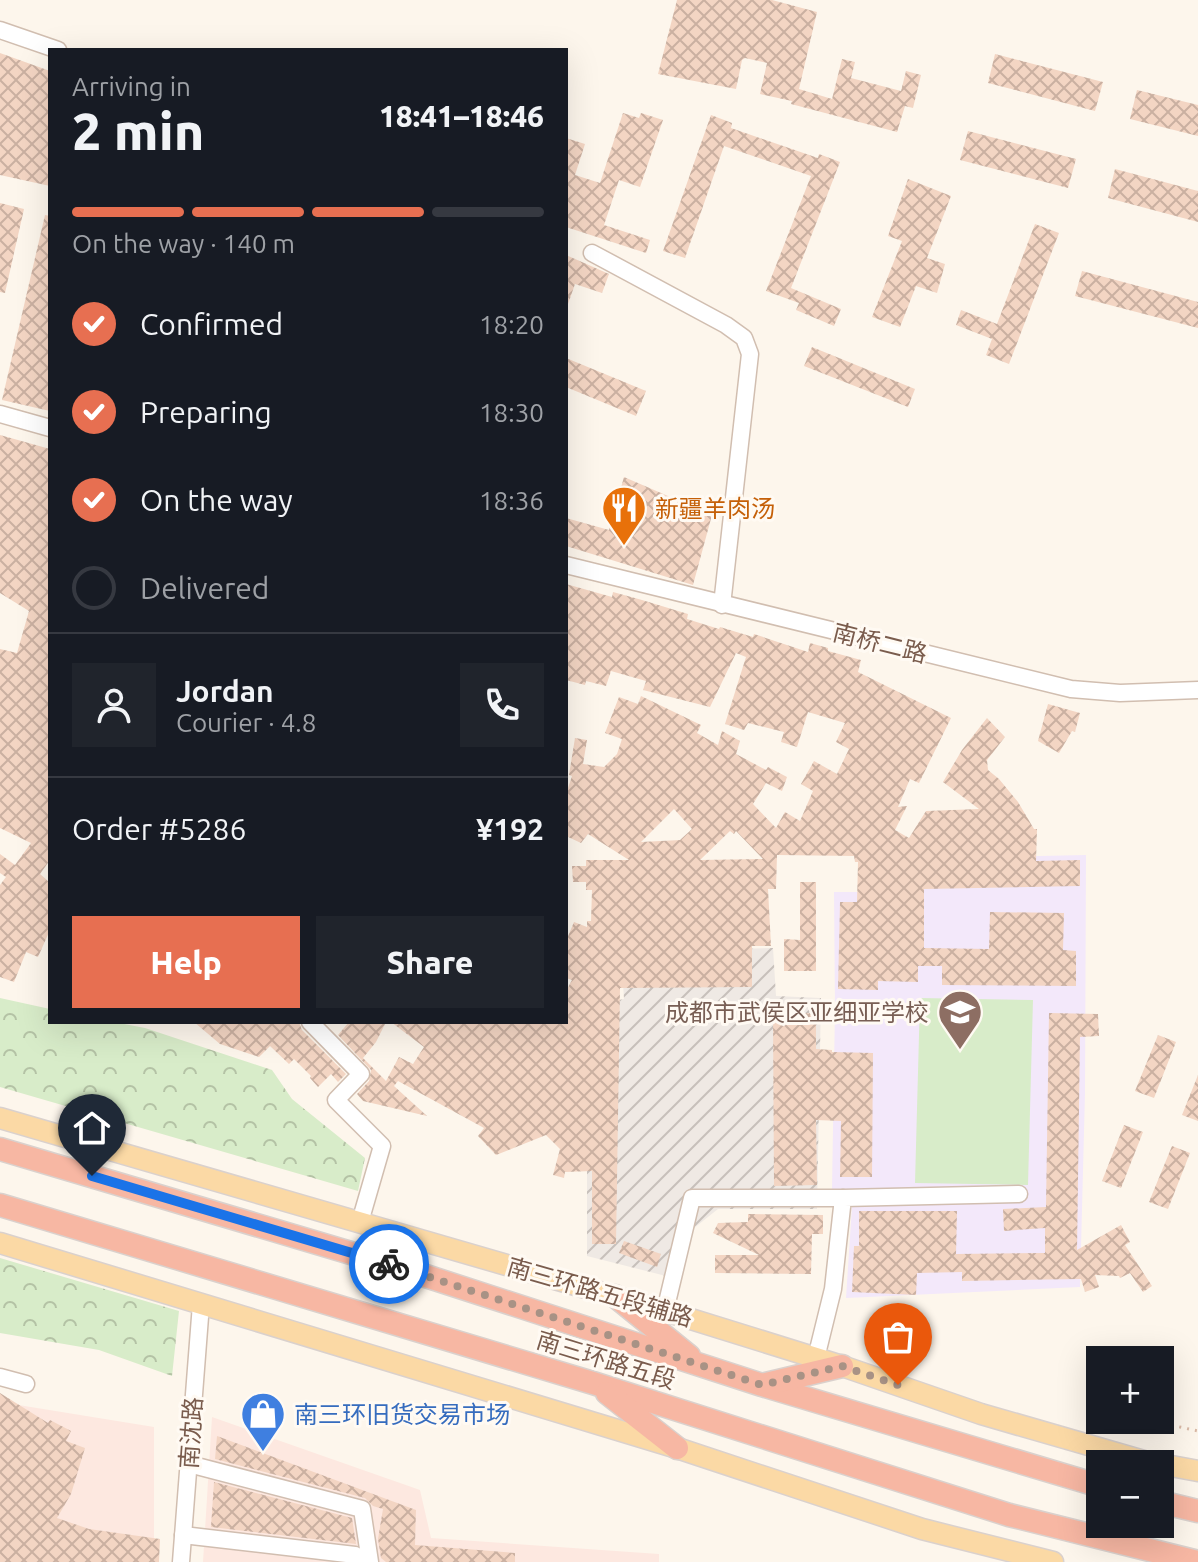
<!DOCTYPE html>
<meta charset="utf-8">
<style>
body{margin:0;font-family:Ubuntu,"Noto Sans SC",sans-serif;background:#20242c;color:#f1f3f6;height:100vh;display:flex;flex-direction:column;font-size:30px;white-space:nowrap}
*{box-sizing:border-box;margin:0}
p{font-size:26px;color:#9ea1a6}
.icon{flex:none;width:44px;height:44px;fill:none;stroke:currentColor;stroke-width:2;stroke-linecap:round;stroke-linejoin:round}
.map{position:relative;flex:1;overflow:hidden}
.details{position:absolute;left:48px;top:48px;width:520px;height:976px;display:flex;flex-direction:column;background:#171b24;border-radius:0px;box-shadow:0 8px 32px #0002}
.details>*{flex:none}
.controls{position:absolute;left:1086px;top:1346px;display:grid;gap:16px}
.controls a{display:grid;place-items:center;width:88px;height:88px;border-radius:0px;background:#171b24;box-shadow:0 8px 32px #0002;font-size:40px}
.pin{position:absolute;display:grid;place-items:center;width:68px;height:68px;color:#fff;margin:-82px -34px;border-radius:50% 50% 50% 0;rotate:-45deg;box-shadow:0 0 8px #0007}
.pin .icon{rotate:45deg}
.courier{position:absolute;display:grid;place-items:center;width:80px;height:80px;margin:-40px;border:6px solid #1a73e8;border-radius:50%;background:#fff;color:#222;box-shadow:0 2px 10px #0007}
.headline em{font-style:normal;font-weight:800}
.headline div{display:flex;flex-direction:column-reverse}
.headline{display:flex;align-items:center;justify-content:space-between;height:136px;padding:0 24px}
h1{font-size:52px;font-weight:800;line-height:60px}
.bar{display:grid;grid-template-columns:repeat(4,1fr);gap:12px 8px;align-content:center;height:96px;padding:0 24px}
.bar i{height:10px;border-radius:6px;background:#363941}
.bar .active{background:#e76f51}
.bar p{grid-column:span 4}
.line{display:flex;align-items:center;gap:20px;padding:0 24px;border-top:2px solid #363941}
.line div{flex:1}
.round{display:grid;place-items:center;flex:none;width:84px;height:84px;border-radius:0px;background:#20242c}
ol{padding:0 24px;list-style:none}
li{display:flex;align-items:center;gap:24px;height:88px}
li p{margin-inline-start:auto}
li .icon{padding:8px;border-radius:50%;background:#e76f51;color:#fff;stroke-width:4}
li:last-child{color:#9ea1a6}
li i{width:44px;height:44px;border:4px solid #363941;border-radius:50%}
.cta{display:flex;gap:16px;margin-top:auto;padding:16px 24px}
.cta a{flex:1;height:92px;border-radius:0px;background:#e76f51;color:#fff;font-size:32px;font-weight:800;line-height:92px;text-align:center}
.cta a+a{background:#20242c;color:#f1f3f6}
.map>svg:first-child{display:block}
</style>
<div class="map">
<svg width="1198" height="1562" viewBox="0 0 1198 1562">
<defs>
<pattern id="industrial-furrows" width="10" height="10" patternUnits="userSpaceOnUse" patternTransform="scale(2)"><rect width="10" height="10" fill="#efe9e4"/><path d="M-1 1l2-2M0 10L10 0M9 11l2-2" fill="none" stroke="#c7c0bb"/></pattern>
<pattern id="park-crowns" width="20" height="18" patternUnits="userSpaceOnUse" patternTransform="scale(2)"><rect width="20" height="18" fill="#d8ecc9"/><path d="M2 6a3 3 0 1 1 6 0M12 15a3 3 0 1 1 6 0" fill="none" stroke="#b4c2a5"/></pattern>
<pattern id="building-cross-hatch" width="8" height="8" patternUnits="userSpaceOnUse" patternTransform="scale(2)"><rect width="8" height="8" fill="#f3d5c3"/><path d="M0 0l8 8M0 8l8-8" fill="none" stroke="#cab0a1"/></pattern>
</defs>
<rect width="100%" height="100%" fill="#fdf6ec"/>
<!-- commercial -->
<g fill="#fde8e0">
<path d="M0,1402l154,25v135h-154z"/>
<path d="M212,1417l208,73 11,48 228,16v8h-456z"/>
</g>
<!-- industrial -->
<path fill="url(#industrial-furrows)" d="M773,948l3,48 45,2 -4,211h-99l-44,35 -8,32 -79,-20v-250l37,-7 -3,-47z"/>
<!-- education -->
<path fill="#f3e8fa" d="M1086,855l-1,238 -5,194 -234,11 7,-107 -21,-2 3,-180 -1,-117h62v-33z"/>
<!-- park -->
<g fill="url(#park-crowns)">
<path d="M0,998l50,11v13h64l31,6 127,42 20,29 73,59 -7,33 -358,-104z"/>
<path d="M0,1258l179,53 -7,65 -73,-26 -99,-17z"/>
</g>
<!-- garden -->
<path fill="#d8ecc9" d="M920,998l113,2 -5,185 -113,-2z"/>
<!-- building -->
<g fill="url(#building-cross-hatch)" fill-rule="evenodd">
<path d="M677,0h95l45,12 -18,77 33,10 10,-40 13,3 -4,16 50,13 5,-20 15,4 -8,33 -8,-2 -8,26 -106,-28 1,-3 -32,-7 7,-31 -22,-5 -3,2 -6,29 -78,-15z"/>
<path d="M0,53l50,18v115l-50,-11z"/>
<path d="M995,54l108,28 -8,29 -107,-28z"/>
<path d="M1137,90l61,15v31l-68,-17z"/>
<path d="M623,113l16,5 2,-5 22,7 -23,67 -21,-7 -15,45 46,15 -4,13 -80,-26v-89l19,6 -10,31 25,8z"/>
<path d="M711,115l21,8 -1,5 87,30 1,-4 21,8 -49,126 50,21 -7,17 -38,-16 3,-7 -33,-12 45,-115 -87,-30 -39,112 -22,-7z"/>
<path d="M968,131l108,28 -8,29 -108,-28z"/>
<path d="M1115,169l83,22v31l-90,-24z"/>
<path d="M908,179l43,17 -24,62 18,6 -8,29 -21,-7 -16,41 -28,-10 30,-76 -14,-5z"/>
<path d="M0,203l24,6 -19,84 -5,-1z"/>
<path d="M45,215l5,1v195l-48,-11z"/>
<path d="M1035,224l24,9 -50,131 -23,-9 6,-16 -36,-14 5,-15 36,14z"/>
<path d="M566,255l43,19 -7,19 -27,-9 -7,20h-2z"/>
<path d="M1082,271l116,31v26l-123,-32z"/>
<path d="M812,347l103,42 -7,18 -104,-41z"/>
<path d="M566,358l80,33 -10,25 -70,-29z"/>
<path d="M0,435l50,14v411l-10,14 10,9v47l-12,27 -12,-5 -12,30 -14,-5v-92l6,-8 -6,-4v-19l15,11 16,-22 -31,-15v-179l17,4 12,-42 -29,-18z"/>
<path d="M624,477l88,38 -19,70 -127,-39v-28l43,12z"/>
<path d="M566,584l46,13 1,-5 29,8 46,14 -1,5 32,10 1,-2 33,10 1,-3 54,18 2,-9 18,5v3l33,9 -3,12 93,46 -32,65 -9,-4 -12,28 9,-1 -12,24 14,8 17,-27 53,-2 -36,-27 19,-32 25,-32 18,19 -18,23 1,10 11,9 19,23 16,27h3l-1,32 44,-1v26l-156,3v59l65,1 1,-37 74,1 -1,37 13,1v35l-134,-1v-19h-24v16l-40,-1v9l-40,-1 2,-87h17l1,-40h-3l-1,-6 -77,-1 -1,34h-8l3,57h-19v41l-132,1 -4,256h-24v-73l-27,1 -1,6 -11,-3 7,-26 -14,-14 -50,20 -18,-19 6,-8 -86,-47 -4,5 33,30 -64,-15 -6,-7 12,-13 2,-11 -33,-35 11,-13h37l-10,20 -13,16 23,23 13,-24 14,7 11,-17 -33,-25h175v-31l6,-11 -6,-2v-37l8,-19 13,5v-6h4l1,-31h-6v-8h-13l-1,-16h14v-6h43l-41,-26 -7,9 -15,-7v-42l6,-18 -3,-1 6,-37 12,2 -4,24 21,3 13,-13 5,-15 -17,-6 14,-36 19,7 3,-8 60,29 -4,8 21,12 4,-14 18,10 -4,13 30,16 2,-3 19,10 -5,14 -16,-8 -13,21 23,24 9,-16 15,9 13,-30 -12,-7 13,-23 23,13 12,-25 -13,-7 9,-19 -37,-11 -11,35 -16,-5 3,-10 -36,-9 -4,7 -19,-6 21,-67 -10,-4 -26,54 -67,-17 3,-9 -35,-10 -5,15 -20,-5 -1,4 -19,-5zM674,809l18,20 -12,11 -39,2zM730,831l4,3 2,-3 27,28 -63,1z"/>
<path d="M1048,704l32,9 -5,19 -3,-1 -13,22 -21,-12z"/>
<path d="M800,882h16v89h-32v-32l16,1z"/>
<path d="M816,1013v36l16,1v2l41,1 -1,124h-32l1,-56 -25,-1 1,65 -43,1 -1,-172z"/>
<path d="M1049,1013l49,1 1,22 -19,1 -3,213 44,-25 9,17 -5,3 27,41 -9,6 -13,-19 -10,5 -1,-2 -24,-1 4,12 -14,5 -4,-13 -119,2v-9l-45,1 -1,22 -64,-3 2,-46h5v-35h98l-1,43 89,-1v-25l-41,3 -1,-22 43,-2z"/>
<path d="M194,1022h105l3,8 44,44 -8,8 -7,-8 -13,13 -8,-9 1,-2 -17,-17 -5,5 -19,-18 -11,11 -39,-13z"/>
<path d="M1158,1035l18,7 -22,56 -19,-7z"/>
<path d="M1198,1075v46l-16,-6z"/>
<path d="M1124,1125l19,7 -22,56 -19,-7z"/>
<path d="M1172,1146l18,7 -22,56 -19,-7z"/>
<path d="M748,1214l75,1v19h-11l-1,40 -96,-1v-18h44l-46,-22 5,-10 30,-1z"/>
<path d="M624,1241l37,13 -4,13 -38,-14z"/>
<path d="M0,1393l48,30 2,-3 21,11 -5,10 19,7 -14,46 -14,24 32,11 71,10 -1,23h-159z"/>
<path d="M217,1436l199,74 -1,35 100,8v9h-129l-5,-4 -3,-19 5,-30 -10,-3 -8,-8 -150,-39z"/>
<path d="M214,1482l138,36 4,26 -145,-17z"/>
</g>
<g fill="none" stroke-linecap="round" stroke-linejoin="round">
<!-- minor casing -->
<g stroke="#d1beb0" stroke-width="19">
<g id="minor">
<path d="M0,30l58,20"/>
<path d="M592,253l134,72 18,13 6,16 -28,251"/>
<path d="M0,414l50,14"/>
<path d="M566,565l505,124 49,4 78,-3"/>
<path d="M310,1022l51,52 -25,26 46,46 -22,76"/>
<path d="M665,1311l27,-113h151"/>
<path d="M816,1358l17,-69 10,-91 176,-4"/>
<path d="M0,1377l26,7"/>
<path d="M189,1464l173,45 8,53"/>
<path d="M183,1535l172,20 12,7"/>
<path d="M181,1562l20,-258"/>
</g>
</g>
<!-- major casing -->
<g stroke="#dad1cd" stroke-width="23">
<g id="major">
<path d="M0,1118l665,193 177,55 139,48 163,47 54,10"/>
<path d="M0,1243l677,205 245,81 131,33"/>
</g>
</g>
<!-- highway casing -->
<g stroke="#dad1cd" stroke-width="25">
<g id="highway">
<path d="M0,1149l398,118 364,118 338,101"/>
<path d="M0,1205l593,178 416,132 189,47"/>
<path d="M615,1296l74,60"/>
<path d="M766,1384l76,-18"/>
<path d="M607,1393l70,55"/>
<path d="M1160,1502l38,9"/>
</g>
</g>
<!-- path -->
<path stroke="#d9b8a5" stroke-width="3" stroke-dasharray="2 6" stroke-linecap="butt" d="M1148,1420l50,11"/>
<!-- minor -->
<use href="#minor" stroke="#fff" stroke-width="16"/>
<!-- major -->
<use href="#major" stroke="#fbd9a5" stroke-width="20"/>
<!-- highway -->
<use href="#highway" stroke="#f7b7a3" stroke-width="22"/>
</g>
<g fill="none" stroke-linecap="round" stroke-linejoin="round">
<!-- done -->
<path stroke="#a89285" stroke-width="8" stroke-dasharray="0 14.4" d="M389,1264l373,121 80,-19 56,19"/>
<!-- route -->
<path stroke="#1a73e8" stroke-width="10" d="M92,1176l297,88"/>
</g>
<!-- icons -->
<defs>
<g id="restaurant-pin" transform="scale(2.3)"><path d="M0 17L-7.5 6A9.5 9.5 0 1 1 7.5 6Z" fill="#e8710a" stroke="#fffaf3"/><path d="M-5-6h1v4h1v-4h1v4h1v-4h1v5L-1.5 .5V6h-2V.5L-5-1ZM5-6V6H3V1.5H1.5Q1.5-4 5-6Z" fill="#fff"/></g>
<g id="school-pin" transform="scale(2.3)"><path d="M0 17L-7.5 6A9.5 9.5 0 1 1 7.5 6Z" fill="#8d6e63" stroke="#fffaf3"/><path d="M0-5L7-2L0 1L-7-2ZM-4 1L0 2.5L4 1V4Q0 6-4 4Z" fill="#fff"/></g>
<g id="shop-pin" transform="scale(2.3)"><path d="M0 17L-7.5 6A9.5 9.5 0 1 1 7.5 6Z" fill="#3f7fe0" stroke="#fffaf3"/><path d="M-5-2.5h2.3a2.7 3.5 0 0 1 5.4 0H5L5.5 6h-11ZM-1.5-2.5h3a1.5 2.3 0 0 0-3 0Z" fill="#fff"/></g>
</defs>
<g fill-rule="evenodd">
<use href="#restaurant-pin" x="624" y="508"/>
<use href="#school-pin" x="960" y="1012"/>
<use href="#shop-pin" x="263" y="1414"/>
</g>
<g text-anchor="middle" dominant-baseline="central" stroke-width="6" stroke-linejoin="round" paint-order="stroke">
<!-- food labels -->
<g font-size="24" fill="#c56008" stroke="#fffaf3" text-anchor="start">
<text x="655" y="508">新疆羊肉汤</text>
</g>
<!-- street labels -->
<g font-size="24" fill="#7a5c4d" stroke="#fffaf3">
<text transform="translate(880 643) rotate(14)">南桥二路</text>
<text transform="translate(600 1292) rotate(16)">南三环路五段辅路</text>
<text transform="translate(606 1360) rotate(17)">南三环路五段</text>
<text transform="translate(191 1433) rotate(-86)">南沈路</text>
</g>
<!-- education labels -->
<g font-size="24" fill="#785e54" stroke="#fffaf3" text-anchor="end">
<text x="929" y="1012">成都市武侯区亚细亚学校</text>
</g>
<!-- shop labels -->
<g font-size="24" fill="#366cbe" stroke="#fffaf3" text-anchor="start">
<text x="294" y="1414">南三环旧货交易市场</text>
</g>
</g>
</svg>
<div class="controls">
<a>+</a>
<a>−</a>
</div>
<div class="pin" style="left:898px;top:1385px;background:#ea580c"><svg class="icon" aria-label="bag" viewBox="0 0 24 24"><path d="M5 8h14l-1 12H6zM9 8a3 3 0 0 1 6 0"/></svg></div>
<div class="pin" style="left:92px;top:1176px;background:#1f2937"><svg class="icon" aria-label="home" viewBox="0 0 24 24"><path d="M3 11l9-7 9 7M6 9v11h12V9"/></svg></div>
<div class="courier" style="left:389px;top:1264px"><svg class="icon" aria-label="bike" viewBox="0 0 24 24"><circle cx="6" cy="16" r="4"/><circle cx="18" cy="16" r="4"/><path d="M6 16l4-8h5l3 8M10 8l3 8H6M13 5h3"/></svg></div>
<section class="details">
<div class="headline"><div><h1>2 min</h1><p>Arriving in</p></div><em>18:41–18:46</em></div>
<div class="bar"><i class="active"></i><i class="active"></i><i class="active"></i><i></i><p>On the way · 140 m</p></div>
<ol>
<li><svg class="icon" aria-label="check" viewBox="0 0 24 24"><path d="M5 12l5 5 9-10"/></svg>Confirmed<p>18:20</p></li>
<li><svg class="icon" aria-label="check" viewBox="0 0 24 24"><path d="M5 12l5 5 9-10"/></svg>Preparing<p>18:30</p></li>
<li><svg class="icon" aria-label="check" viewBox="0 0 24 24"><path d="M5 12l5 5 9-10"/></svg>On the way<p>18:36</p></li>
<li><i></i>Delivered</li>
</ol>
<div class="line" style="height:144px"><a class="round"><svg class="icon" aria-label="person" viewBox="0 0 24 24"><circle cx="12" cy="8" r="4"/><path d="M4 21q1-7 8-7t8 7"/></svg></a><div><b>Jordan</b><p>Courier · 4.8</p></div><a class="round"><svg class="icon" aria-label="phone" viewBox="0 0 24 24"><path d="M5 4h4l2 5-3 2q2 4 5 5l2-3 5 2v4C11 20 4 13 5 4z"/></svg></a></div>
<div class="line" style="height:104px"><div>Order #5286</div><b>¥192</b></div>
<div class="cta"><a>Help</a><a>Share</a></div>
</section>
</div>
